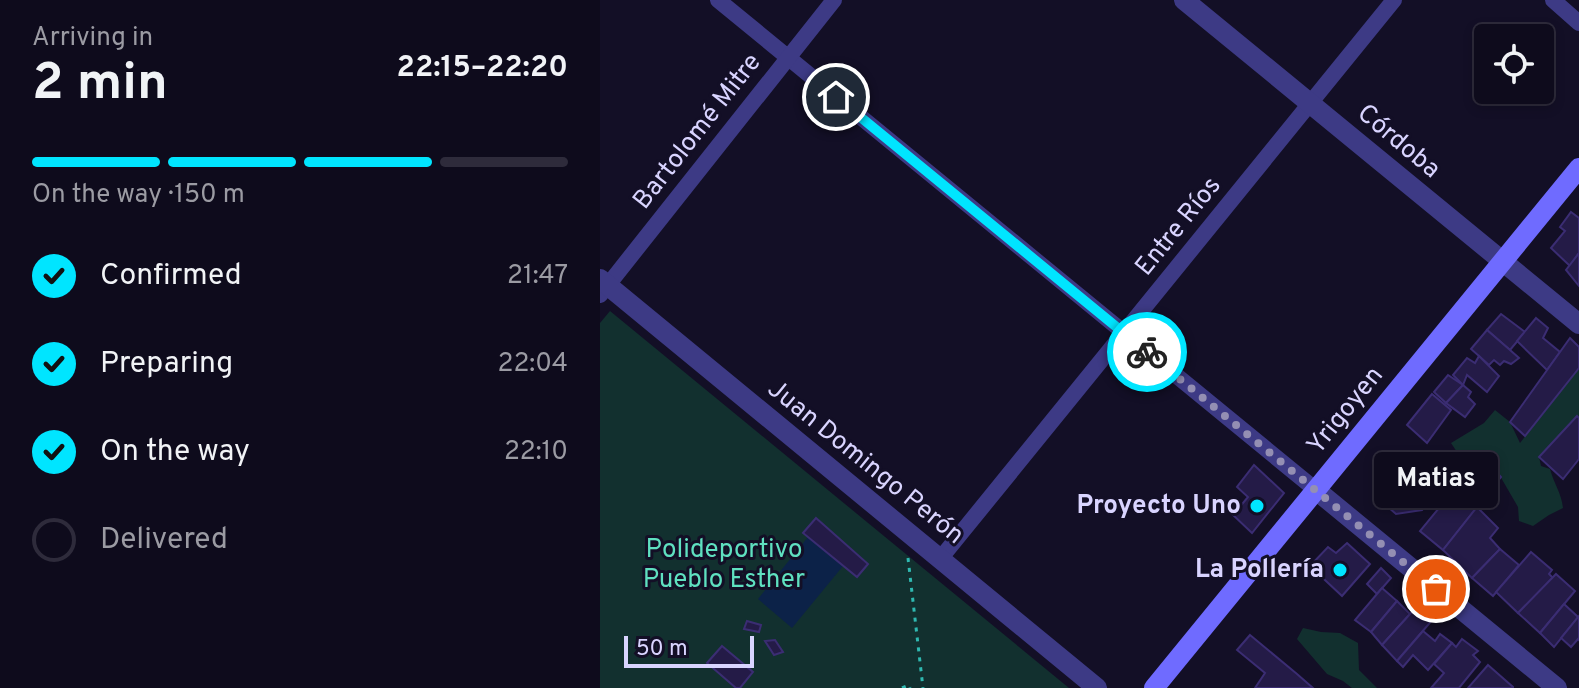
<!DOCTYPE html>
<meta charset="utf-8">
<style>
body{margin:0;font-family:Overpass,sans-serif;background:#171425;color:#f1f3f6;height:100vh;display:flex;flex-direction:column;font-size:30px;white-space:nowrap}
*{box-sizing:border-box;margin:0}
p{font-size:26px;color:#9b9ba3}
.icon{flex:none;width:44px;height:44px;fill:none;stroke:currentColor;stroke-width:2;stroke-linecap:round;stroke-linejoin:round}
.map{position:relative;flex:1;overflow:hidden}
.side{display:flex;flex-direction:column;background:#0e0b1c;width:600px}
.side>*{flex:none}
.buttons{position:absolute;left:874px;top:24px;display:grid;gap:16px}
.buttons a{display:grid;place-items:center;width:80px;height:80px;border-radius:8px;background:#0e0b1c;box-shadow:0 4px 12px #0003,0 0 0 2px #2e2b3b;font-size:40px}
.scale{position:absolute;left:24px;bottom:20px;width:130px;box-sizing:border-box;padding-left:8px;border:4px solid #d9d4ff;border-top:0;font-size:22px;line-height:28px;white-space:nowrap;color:#d9d4ff;-webkit-text-stroke:6px #130f26;paint-order:stroke}
.pin{position:absolute;display:grid;place-items:center;width:68px;height:68px;color:#fff;margin:-34px;border:4px solid #fff;border-radius:50%;box-shadow:0 2px 8px #0007}
.courier{position:absolute;display:grid;place-items:center;width:80px;height:80px;margin:-40px;border:6px solid #00e5ff;border-radius:50%;background:#fff;color:#222;box-shadow:0 2px 10px #0007}
.bubble{position:absolute;height:56px;border-radius:8px;background:#0e0b1c;box-shadow:0 4px 12px #0003,0 0 0 2px #2e2b3b;font-size:26px;font-weight:700;line-height:56px;text-align:center}
.head em{font-style:normal;font-weight:700}
.head div{display:flex;flex-direction:column-reverse}
.head{display:flex;align-items:center;justify-content:space-between;height:136px;padding:0 32px}
h1{font-size:52px;font-weight:700;line-height:60px}
.bar{display:grid;grid-template-columns:repeat(4,1fr);gap:12px 8px;align-content:center;height:96px;padding:0 32px}
.bar i{height:10px;border-radius:6px;background:#2e2b3b}
.bar .on{background:#00e5ff}
.bar p{grid-column:span 4}
ol{padding:0 32px;list-style:none}
li{display:flex;align-items:center;gap:24px;height:88px}
li p{margin-inline-start:auto}
li .icon{padding:8px;border-radius:50%;background:#00e5ff;color:#111;stroke-width:4}
li:last-child{color:#9b9ba3}
li i{width:44px;height:44px;border:4px solid #2e2b3b;border-radius:50%}
main{display:flex;flex:1;min-height:0}
.map>svg:first-child{display:block}
</style>
<main>
<section class="side">
<div class="head"><div><h1>2 min</h1><p>Arriving in</p></div><em>22:15–22:20</em></div>
<div class="bar"><i class="on"></i><i class="on"></i><i class="on"></i><i></i><p>On the way · 150 m</p></div>
<ol>
<li><svg class="icon" aria-label="check" viewBox="0 0 24 24"><path d="M5 12l5 5 9-10"/></svg>Confirmed<p>21:47</p></li>
<li><svg class="icon" aria-label="check" viewBox="0 0 24 24"><path d="M5 12l5 5 9-10"/></svg>Preparing<p>22:04</p></li>
<li><svg class="icon" aria-label="check" viewBox="0 0 24 24"><path d="M5 12l5 5 9-10"/></svg>On the way<p>22:10</p></li>
<li><i></i>Delivered</li>
</ol>
</section>
<div class="map">
<svg width="979" height="688" viewBox="0 0 979 688">
<rect width="100%" height="100%" fill="#130f26"/>
<!-- green -->
<g fill="#12302f">
<path d="M10,311l459,377h-469v-365z"/>
<path d="M979,368v50l-2,-2 -38,41 2,9 9,3c4,15 11,23 13,39l-14,7 -16,11 -14,-5 -1,-14 -29,-50 -13,-4 -17,2 -8,-12 33,-20 11,-13 15,12 10,21z"/>
<path d="M703,628l18,4 19,1 18,10 1,27 18,18h-25l-9,-7 -16,-7 -30,-35z"/>
</g>
<!-- water -->
<path fill="#0c2248" d="M208,537l35,29 -51,62 -34,-29z"/>
<!-- building -->
<g fill="#241b47" stroke="#3b2d73" stroke-width="2">
<path d="M971,212l8,6v35l-9,13 -19,-18 14,-17 -5,-4z"/>
<path d="M979,253v33l-13,-16z"/>
<path d="M901,314l24,18 -15,18 -23,-20z"/>
<path d="M936,318l12,10 -5,10 17,14 -13,18 -30,-29z"/>
<path d="M887,330l23,20 9,8 -8,6 -7,-3 -4,4 -6,-5 -5,5 -18,-16z"/>
<path d="M970,338l9,9v21l-54,68 -15,-14z"/>
<path d="M879,356l20,20 -12,16 -20,-17 -4,10 -10,-10 14,-17 8,5z"/>
<path d="M848,375l15,10 -17,18 -12,-11z"/>
<path d="M863,385l8,7 -3,5 7,7 -10,13 -19,-14z"/>
<path d="M832,394l19,16 -24,33 -20,-18z"/>
<path d="M977,416l2,2v41l-16,20 -24,-22z"/>
<path d="M794,451l24,1 17,15 1,25 -14,18 -26,4 -16,-14 -6,-28z"/>
<path d="M882,456l19,21 -58,73 -23,-19z"/>
<path d="M654,465l30,28 -32,40 -19,-18 15,-18 -11,-10z"/>
<path d="M877,507l21,21 -8,10 10,11 -28,29 -29,-28z"/>
<path d="M216,518l52,46 -11,13 -54,-44z"/>
<path d="M747,543l23,21 -28,32 -32,-30 18,-19 8,6z"/>
<path d="M900,549l19,16 -26,31 -21,-18z"/>
<path d="M931,552l21,18 -3,4 4,4 -35,35 -22,-21z"/>
<path d="M781,568l10,10 -14,16 -10,-10z"/>
<path d="M956,574l19,17 -35,42 -22,-20z"/>
<path d="M782,588l15,13 -26,31 -16,-12z"/>
<path d="M797,601l13,13 -28,31 -11,-13z"/>
<path d="M820,603l14,15 -37,43 -15,-16z"/>
<path d="M964,604l14,13 -24,30 -14,-14z"/>
<path d="M979,616v24l-1,-1 -7,8 -10,-9z"/>
<path d="M147,621l14,4 -2,7 -15,-3z"/>
<path d="M823,631l12,10 5,-7 12,9 -24,27 -15,-15 -10,12 -6,-6z"/>
<path d="M650,635l47,39 16,14h-58l10,-15 -28,-23z"/>
<path d="M862,639l16,12 -5,4 7,7 -21,26h-28l13,-15 -10,-9 18,-21 4,4z"/>
<path d="M175,640l8,12 -9,3 -9,-14z"/>
<path d="M122,646l31,26 -13,16h-4l-29,-25z"/>
<path d="M888,665l25,22v1h-45z"/>
</g>
<g fill="none" stroke-linecap="round" stroke-linejoin="round">
<!-- path -->
<g stroke="#2fb8b0" stroke-width="3" stroke-dasharray="4 6" stroke-linecap="butt">
<path d="M308,558l15,130"/>
<path d="M302,688l7,-3 1,3"/>
</g>
<!-- minor -->
<g stroke="#3d3a85" stroke-width="16">
<path d="M118,0l598,490"/>
<path d="M953,0l26,23"/>
<path d="M0,295l234,-295"/>
<path d="M340,559l454,-559"/>
</g>
<!-- tertiary -->
<g stroke="#3d3a85" stroke-width="20">
<path d="M584,0l395,324"/>
<path d="M0,279l497,409"/>
<path d="M716,490l241,198"/>
</g>
<!-- secondary -->
<path stroke="#6f6bff" stroke-width="20" d="M554,688l425,-520"/>
</g>
<g fill="none" stroke-linecap="round" stroke-linejoin="round">
<!-- done -->
<path stroke="#948fb3" stroke-width="8" stroke-dasharray="0 14.4" d="M547,352l289,237"/>
<!-- route -->
<path stroke="#00e5ff" stroke-width="10" d="M236,97l311,255"/>
</g>
<!-- markers -->
<g fill="#00e5ff" stroke="#130f26" stroke-width="3">
<circle cx="657" cy="506" r="8"/>
<circle cx="740" cy="570" r="8"/>
</g>
<g text-anchor="middle" dominant-baseline="central" stroke-width="6" stroke-linejoin="round" paint-order="stroke">
<!-- street labels -->
<g font-size="26" fill="#d9d4ff" stroke="#130f26">
<text transform="translate(98 132) rotate(-52)">Bartolomé Mitre</text>
<text transform="translate(798 142) rotate(40)">Córdoba</text>
<text transform="translate(579 227) rotate(-51)">Entre Ríos</text>
<text transform="translate(746 411) rotate(-51)">Yrigoyen</text>
<text transform="translate(265 463) rotate(39)">Juan Domingo Perón</text>
</g>
<!-- poi labels -->
<g font-size="26" font-weight="bold" fill="#d9d4ff" stroke="#130f26" text-anchor="end">
<text x="641" y="506">Proyecto Uno</text>
<text x="724" y="570">La Pollería</text>
</g>
<!-- park labels -->
<g font-size="26" fill="#5fe0c0" stroke="#130f26">
<text x="124" y="550">Polideportivo<tspan x="124" dy="30">Pueblo Esther</tspan></text>
</g>
</g>
</svg>
<div class="buttons">
<a><svg class="icon" aria-label="locate" viewBox="0 0 24 24"><circle cx="12" cy="12" r="6"/><path d="M12 2v4M12 18v4M2 12h4M18 12h4"/></svg></a>
</div>
<div class="scale">50 m</div>
<div class="pin" style="left:836px;top:589px;background:#ea580c"><svg class="icon" aria-label="bag" viewBox="0 0 24 24"><path d="M5 8h14l-1 12H6zM9 8a3 3 0 0 1 6 0"/></svg></div>
<div class="pin" style="left:236px;top:97px;background:#1f2937"><svg class="icon" aria-label="home" viewBox="0 0 24 24"><path d="M3 11l9-7 9 7M6 9v11h12V9"/></svg></div>
<div class="courier" style="left:547px;top:352px"><svg class="icon" aria-label="bike" viewBox="0 0 24 24"><circle cx="6" cy="16" r="4"/><circle cx="18" cy="16" r="4"/><path d="M6 16l4-8h5l3 8M10 8l3 8H6M13 5h3"/></svg></div>
<div class="bubble" style="left:774px;top:452px;width:124px">Matias</div>
</div>
</main>
